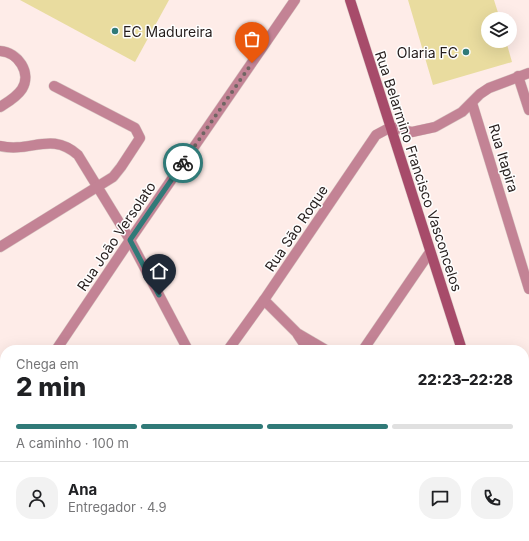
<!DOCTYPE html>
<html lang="pt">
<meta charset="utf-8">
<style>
body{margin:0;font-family:Inter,sans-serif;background:#f2f2f2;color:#202124;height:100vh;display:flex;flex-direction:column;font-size:15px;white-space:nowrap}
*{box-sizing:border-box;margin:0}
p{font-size:13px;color:#757577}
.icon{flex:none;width:22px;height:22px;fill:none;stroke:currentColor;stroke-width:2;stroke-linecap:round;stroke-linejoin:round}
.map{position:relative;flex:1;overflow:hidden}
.details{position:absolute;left:0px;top:345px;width:529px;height:196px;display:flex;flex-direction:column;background:#fff;border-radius:16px 16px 0 0;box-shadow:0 4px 16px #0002}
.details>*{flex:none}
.controls{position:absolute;left:481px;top:12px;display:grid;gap:8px}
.controls a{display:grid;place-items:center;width:36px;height:36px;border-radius:50%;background:#fff;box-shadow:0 4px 16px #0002;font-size:20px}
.pin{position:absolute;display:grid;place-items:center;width:34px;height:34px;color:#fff;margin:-41px -17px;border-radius:50% 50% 50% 0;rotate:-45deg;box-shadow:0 0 4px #0007}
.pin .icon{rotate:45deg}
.courier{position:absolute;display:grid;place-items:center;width:40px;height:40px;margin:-20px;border:3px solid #307a78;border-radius:50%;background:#fff;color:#222;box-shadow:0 1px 5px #0007}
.headline em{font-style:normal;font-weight:800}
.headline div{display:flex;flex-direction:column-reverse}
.headline{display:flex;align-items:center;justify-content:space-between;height:68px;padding:0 16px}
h1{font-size:26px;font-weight:800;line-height:30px}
.bar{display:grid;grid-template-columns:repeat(4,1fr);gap:6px 4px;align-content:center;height:48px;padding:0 16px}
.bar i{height:5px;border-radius:3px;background:#e0e0e0}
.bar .active{background:#307a78}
.bar p{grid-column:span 4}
.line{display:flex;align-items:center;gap:10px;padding:0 16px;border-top:1px solid #e0e0e0}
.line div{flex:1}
.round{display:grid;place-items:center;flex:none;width:42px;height:42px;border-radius:16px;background:#f2f2f2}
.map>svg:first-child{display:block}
</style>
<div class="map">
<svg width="529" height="541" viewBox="0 0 529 541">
<rect width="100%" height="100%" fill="#feece8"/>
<!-- green -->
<g fill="#e9dc9f">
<path d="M20,0h149l-34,62z"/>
<path d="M408,0h86l6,19h-12v22h18l6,21 -79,23z"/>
<path d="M529,452v40l-5,-1v-37z"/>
</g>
<!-- forest -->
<g fill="#c3ad46">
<path d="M0,418h5v107l-5,8v-68l3,-2 -3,-7z"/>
<path d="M127,536h75v5h-78z"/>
</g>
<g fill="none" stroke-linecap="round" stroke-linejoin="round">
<!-- lane casing -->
<g stroke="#d7c7c3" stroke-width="6">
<g id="lane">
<path d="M76,536l2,5"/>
<path d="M43,541l3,-5"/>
</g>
</g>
<!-- street casing -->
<g stroke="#d7c7c3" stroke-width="11">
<g id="street">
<path d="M0,51c18,1 32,22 22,38 -5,8 -14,13 -22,18"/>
<path d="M518,76l11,34"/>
<path d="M472,103l57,186"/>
<path d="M0,146c31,7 51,-15 78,9l52,85 58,110"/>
<path d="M0,247l113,-70 8,-10 19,-29 -5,-10 -81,-42"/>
<path d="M264,300l33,33 29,17"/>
<path d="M298,335l10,15"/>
<path d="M56,350l74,-110 165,-240"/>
<path d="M228,350l36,-50 112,-165 15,-8 21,5 23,-5 27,-15 18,-18 9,-6 40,-15"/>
<path d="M363,350l67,-98"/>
<path d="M302,536l6,5"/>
<path d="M448,536l4,5"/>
</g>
</g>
<!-- secondary casing -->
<g stroke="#d7c7c3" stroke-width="11">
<g id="secondary">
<path d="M350,0l112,350"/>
<path d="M0,386h5"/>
<path d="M524,444l5,-2"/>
<path d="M524,515l5,2"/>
<path d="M228,536l7,5"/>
<path d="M524,536l5,-1"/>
<path d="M503,541l7,-5"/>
</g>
</g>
<!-- lane -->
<use href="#lane" stroke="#c38395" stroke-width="5.5"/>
<!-- street -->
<use href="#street" stroke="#c38395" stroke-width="10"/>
<!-- secondary -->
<use href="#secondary" stroke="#a74b6a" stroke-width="10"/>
</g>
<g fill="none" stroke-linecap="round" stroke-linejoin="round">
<!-- done -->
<path stroke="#716563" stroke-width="4" stroke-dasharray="0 7.2" d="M183,163l69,-100"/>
<!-- route -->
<path stroke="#307a78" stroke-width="5" d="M159,295l-29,-55 53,-77"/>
</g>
<!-- markers -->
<g fill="#307a78" stroke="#fefefe" stroke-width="1.5">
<circle cx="115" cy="31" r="4"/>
<circle cx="466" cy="52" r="4"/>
</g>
<g text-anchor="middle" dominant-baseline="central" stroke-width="3" stroke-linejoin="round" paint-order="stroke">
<!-- poi labels -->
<g font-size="14" fill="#251d1c" stroke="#fefefe" text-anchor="start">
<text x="123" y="31">EC Madureira</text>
<text x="458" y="52" text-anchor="end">Olaria FC</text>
</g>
<!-- street labels -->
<g font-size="14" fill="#251d1c" stroke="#fefefe">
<text transform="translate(504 158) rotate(73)">Rua Itapira</text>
<text transform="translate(419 171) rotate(72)">Rua Belarmino Francisco Vasconcelos</text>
<text transform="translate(296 228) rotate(-56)">Rua São Roque</text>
<text transform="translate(116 236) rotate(-56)">Rua João Versolato</text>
</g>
</g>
</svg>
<div class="controls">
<a><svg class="icon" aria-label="layers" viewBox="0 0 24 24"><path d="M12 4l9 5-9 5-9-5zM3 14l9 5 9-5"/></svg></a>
</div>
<div class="pin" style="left:252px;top:63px;background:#ea580c"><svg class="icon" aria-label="bag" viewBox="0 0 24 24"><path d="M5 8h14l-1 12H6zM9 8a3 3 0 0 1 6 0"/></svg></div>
<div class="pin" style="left:159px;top:295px;background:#1f2937"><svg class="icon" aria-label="home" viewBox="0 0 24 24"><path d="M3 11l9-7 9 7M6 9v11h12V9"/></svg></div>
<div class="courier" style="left:183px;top:163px"><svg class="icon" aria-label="bike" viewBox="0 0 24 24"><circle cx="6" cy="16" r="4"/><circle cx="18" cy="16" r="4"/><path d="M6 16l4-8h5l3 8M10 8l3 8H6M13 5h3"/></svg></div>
<section class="details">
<div class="headline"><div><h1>2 min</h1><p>Chega em</p></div><em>22:23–22:28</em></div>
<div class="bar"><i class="active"></i><i class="active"></i><i class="active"></i><i></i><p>A caminho · 100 m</p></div>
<div class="line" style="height:72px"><a class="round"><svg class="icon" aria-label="person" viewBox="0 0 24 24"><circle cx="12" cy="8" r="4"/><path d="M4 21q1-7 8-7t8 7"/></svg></a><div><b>Ana</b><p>Entregador · 4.9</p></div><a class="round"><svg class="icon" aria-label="chat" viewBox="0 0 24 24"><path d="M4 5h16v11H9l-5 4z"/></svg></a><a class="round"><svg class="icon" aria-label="phone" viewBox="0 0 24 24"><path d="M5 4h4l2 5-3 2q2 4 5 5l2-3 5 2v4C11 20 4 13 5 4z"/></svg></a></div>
</section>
</div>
